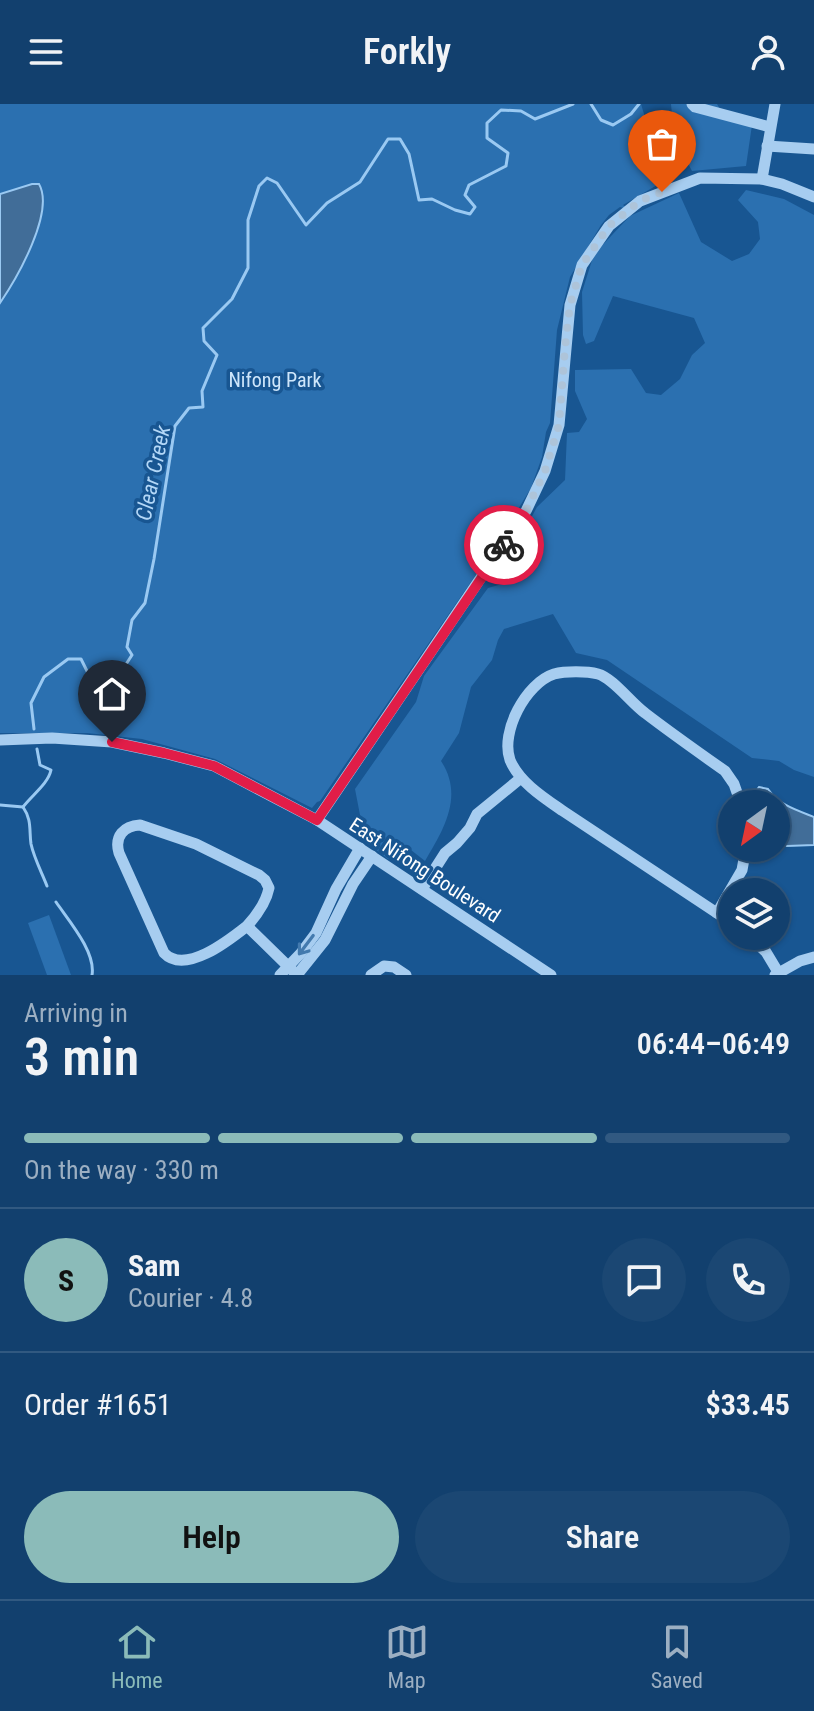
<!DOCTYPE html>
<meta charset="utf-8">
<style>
body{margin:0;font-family:"Roboto Condensed",sans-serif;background:#1b4773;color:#f1f3f6;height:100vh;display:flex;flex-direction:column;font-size:30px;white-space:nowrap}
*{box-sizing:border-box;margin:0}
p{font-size:26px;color:#9cafc2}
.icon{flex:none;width:44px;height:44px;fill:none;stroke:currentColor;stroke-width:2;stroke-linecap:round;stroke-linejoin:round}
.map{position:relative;height:871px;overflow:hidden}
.sheet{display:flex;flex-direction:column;background:#12406e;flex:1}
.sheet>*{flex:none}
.needle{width:52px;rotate:213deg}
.controls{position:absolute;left:718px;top:686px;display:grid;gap:16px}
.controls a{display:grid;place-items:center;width:72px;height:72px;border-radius:50%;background:#12406e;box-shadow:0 2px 6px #0004,0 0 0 2px #315981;font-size:40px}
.pin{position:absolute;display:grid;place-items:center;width:68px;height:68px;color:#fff;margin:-82px -34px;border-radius:50% 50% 50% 0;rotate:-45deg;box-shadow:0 0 8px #0007}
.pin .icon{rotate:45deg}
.courier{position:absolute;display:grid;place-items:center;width:80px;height:80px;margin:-40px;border:6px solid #e11d48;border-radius:50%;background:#fff;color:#222;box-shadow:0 2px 10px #0007}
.head em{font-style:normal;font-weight:600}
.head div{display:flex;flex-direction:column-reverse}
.head{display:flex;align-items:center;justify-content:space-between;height:136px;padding:0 24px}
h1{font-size:52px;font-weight:600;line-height:60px}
.bar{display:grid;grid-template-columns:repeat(4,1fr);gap:12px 8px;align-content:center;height:96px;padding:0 24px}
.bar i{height:10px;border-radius:6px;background:#315981}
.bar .current{background:#8bbbb9}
.bar p{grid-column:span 4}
.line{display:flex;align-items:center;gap:20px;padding:0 24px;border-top:2px solid #315981}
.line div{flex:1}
.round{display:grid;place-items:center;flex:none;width:84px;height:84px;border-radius:42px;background:#1b4773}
.button{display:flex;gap:16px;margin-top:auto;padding:16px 24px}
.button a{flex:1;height:92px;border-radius:48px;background:#8bbbb9;color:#111;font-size:32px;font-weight:600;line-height:92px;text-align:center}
.button a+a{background:#1b4773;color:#f1f3f6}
header{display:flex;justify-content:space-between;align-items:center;height:104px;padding:0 24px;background:#12406e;font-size:36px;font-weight:600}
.menu{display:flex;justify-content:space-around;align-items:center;height:112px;border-top:2px solid #315981;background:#12406e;font-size:22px;color:#9cafc2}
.menu a{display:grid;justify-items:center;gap:4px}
.menu .current{color:#8bbbb9}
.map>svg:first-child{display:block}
</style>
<header><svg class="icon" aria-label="menu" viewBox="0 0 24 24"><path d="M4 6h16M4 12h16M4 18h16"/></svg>Forkly<svg class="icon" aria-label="person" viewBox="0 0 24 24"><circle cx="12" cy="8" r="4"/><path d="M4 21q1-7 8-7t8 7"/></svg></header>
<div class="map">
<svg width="814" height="871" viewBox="0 0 814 871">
<rect width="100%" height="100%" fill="#185692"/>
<!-- green -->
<g fill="#2b70b0">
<path d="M0,0h641l23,77 -41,24 7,5 -10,-3 -11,8 -8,10 -31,52 -13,53 -7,93 -4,9 -4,25 -11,31 -36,59 -175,254 -3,1 -5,6 -97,-49 -73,-20 -55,-6h-87z"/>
<path d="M671,0h46l7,12 28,9 -6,41 -54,5 -18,-35z"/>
<path d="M746,86l38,9 30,16v562l-20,-7 -15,-9 -27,-3 -145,-98 -31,-7 -23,-39 -49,15 -6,11 -6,20 -21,27 -12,46 -18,28c23,35 3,68 -16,100l-14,-11 -10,6 -13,3 -23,-18 -10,-52 61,-87 8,-26 64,-88 25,-7 -1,-28 25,-46 28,-27 2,-47 12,-1 8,-13 -12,-28v-21l56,-1 15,24 15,2 19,-16 12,-24 13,-12 -11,-25 -81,-22 -19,45 -8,3 -3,-9 -1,-43 12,-38 36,-38 49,-23 22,49 31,19 17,-7 11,-15 -2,-17 -20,-22z"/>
<path d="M49,811l22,60h-24l-19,-52z"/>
</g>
<!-- water -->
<g fill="#416d98" stroke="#9ac9f2" stroke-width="2">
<path d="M32,80h7c16,28 -22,94 -39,119v-109z"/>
<path d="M759,683l9,2c11,16 28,21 46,28v28l-27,1 -11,-2v-40h-16l-4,-13z"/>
</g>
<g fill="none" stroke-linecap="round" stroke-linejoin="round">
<!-- stream -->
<g stroke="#9ac9f2" stroke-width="3">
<path d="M591,0l10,16 12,5 18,-11 8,-10"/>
<path d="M34,625l-3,-26 13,-26 24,-18h13l9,18 15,4 16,-9 11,-17 -5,-8 5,-27 13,-17 9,-44 21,-133 14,-18 14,-1 -1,-16 15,-36 -13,-14 -1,-13 29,-29 16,-31v-48l11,-34 8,-8 10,5 29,42 21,-22 33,-21 28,-43h12l9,15 10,46 13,-1 23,11 15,4 5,-7 -10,-12 4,-10 37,-19 2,-13 -21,-15v-15l14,-13 20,1 14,8 38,-15"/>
<path d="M0,701l23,2c9,-12 25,-23 28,-37l-11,-5 -3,-16"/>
<path d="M23,703c9,13 6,23 8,37 3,14 11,29 16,42"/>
<path d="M56,798c13,19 40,50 36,73"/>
</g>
<!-- minor -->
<g stroke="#a7cdf0" stroke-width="11">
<path d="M692,0l3,3 75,20"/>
<path d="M767,42l47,3"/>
<path d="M762,75l13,-75"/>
<path d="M0,636l52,-2 60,4 52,11 50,13 103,54 234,155"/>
<path d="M317,716l209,-309 19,-40 14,-46 11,-120 12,-40 27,-39 31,-25 60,-23 62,1 20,5 32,13"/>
<path d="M422,785l23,-36 12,-10 13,-15 7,-14 44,-36"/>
<path d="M717,809l25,-43 4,-22"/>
<path d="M732,819l-169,-112c-19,-13 -44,-29 -53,-51 -10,-28 16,-77 44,-86 11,-3 33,-3 44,0 15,4 33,29 47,39 26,20 53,39 80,58l9,13 7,20"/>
<path d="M247,822c-19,15 -62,49 -83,27l-45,-100c-5,-17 5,-27 21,-28l56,19 63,31 6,5 4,8c-3,15 -12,27 -22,38l50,49"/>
<path d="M749,832l17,16 12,20"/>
<path d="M280,871l21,-22 15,-20 20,-44 24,-41"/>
<path d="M297,871l28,-35 28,-56 19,-28"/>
<path d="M371,871l13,-9 10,1 12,8"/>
<path d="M775,871l25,-14 14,-4"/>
</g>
</g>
<!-- one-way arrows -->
<defs><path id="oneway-shaft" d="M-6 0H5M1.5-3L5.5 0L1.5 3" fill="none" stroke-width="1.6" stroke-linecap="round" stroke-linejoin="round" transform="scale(2)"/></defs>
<use stroke="#437aae" href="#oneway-shaft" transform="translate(306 841) rotate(127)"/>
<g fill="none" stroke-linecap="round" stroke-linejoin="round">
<!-- done -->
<path stroke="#aec4d9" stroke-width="8" stroke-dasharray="0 14.4" d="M504,441l22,-34 19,-40 14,-46 6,-77 5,-43 12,-40 27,-39 31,-25 22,-9"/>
<!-- route -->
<path stroke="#e11d48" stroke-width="10" d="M112,638l52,11 50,13 103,54 187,-275"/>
</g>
<g text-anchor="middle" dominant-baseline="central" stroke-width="7" stroke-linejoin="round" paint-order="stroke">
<!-- park labels -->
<g font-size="20" fill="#cee6fb" stroke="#185692">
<text x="275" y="276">Nifong Park</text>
</g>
<!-- street labels -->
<g font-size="20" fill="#fff" stroke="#185692">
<text transform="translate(425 766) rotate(33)">East Nifong Boulevard</text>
</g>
<!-- water labels -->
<g font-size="22" font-style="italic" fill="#b3d7f7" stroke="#185692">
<text transform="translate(153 369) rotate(-78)">Clear Creek</text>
</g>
</g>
</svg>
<div class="controls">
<a><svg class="needle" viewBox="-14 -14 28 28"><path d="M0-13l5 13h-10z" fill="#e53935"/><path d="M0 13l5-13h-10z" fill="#9cafc2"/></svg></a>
<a><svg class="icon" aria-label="layers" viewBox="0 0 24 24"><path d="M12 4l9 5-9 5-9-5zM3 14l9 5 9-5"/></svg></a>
</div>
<div class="pin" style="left:662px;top:88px;background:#ea580c"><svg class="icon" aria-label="bag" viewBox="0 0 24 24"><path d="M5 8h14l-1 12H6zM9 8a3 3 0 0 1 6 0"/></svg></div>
<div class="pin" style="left:112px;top:638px;background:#1f2937"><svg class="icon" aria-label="home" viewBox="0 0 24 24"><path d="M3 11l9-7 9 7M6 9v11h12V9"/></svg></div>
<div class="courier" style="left:504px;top:441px"><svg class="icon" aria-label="bike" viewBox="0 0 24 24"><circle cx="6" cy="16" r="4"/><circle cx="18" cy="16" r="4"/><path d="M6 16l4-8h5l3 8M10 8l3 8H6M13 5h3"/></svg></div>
</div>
<section class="sheet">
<div class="head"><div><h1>3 min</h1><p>Arriving in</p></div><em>06:44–06:49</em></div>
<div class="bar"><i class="current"></i><i class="current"></i><i class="current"></i><i></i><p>On the way · 330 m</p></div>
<div class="line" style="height:144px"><b class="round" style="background:#8bbbb9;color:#111">S</b><div><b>Sam</b><p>Courier · 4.8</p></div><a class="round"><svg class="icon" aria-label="chat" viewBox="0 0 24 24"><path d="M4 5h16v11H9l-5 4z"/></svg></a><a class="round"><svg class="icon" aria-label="phone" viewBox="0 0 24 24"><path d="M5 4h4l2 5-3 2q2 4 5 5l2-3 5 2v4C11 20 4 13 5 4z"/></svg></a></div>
<div class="line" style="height:104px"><div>Order #1651</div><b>$33.45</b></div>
<div class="button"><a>Help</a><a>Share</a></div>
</section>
<nav class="menu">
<a class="current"><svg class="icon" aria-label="home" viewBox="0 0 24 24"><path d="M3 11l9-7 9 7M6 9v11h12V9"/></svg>Home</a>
<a><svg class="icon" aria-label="map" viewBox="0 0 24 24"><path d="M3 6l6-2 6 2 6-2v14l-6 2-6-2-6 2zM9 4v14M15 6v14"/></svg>Map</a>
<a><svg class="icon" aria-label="saved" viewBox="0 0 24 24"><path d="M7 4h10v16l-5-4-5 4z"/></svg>Saved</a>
</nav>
